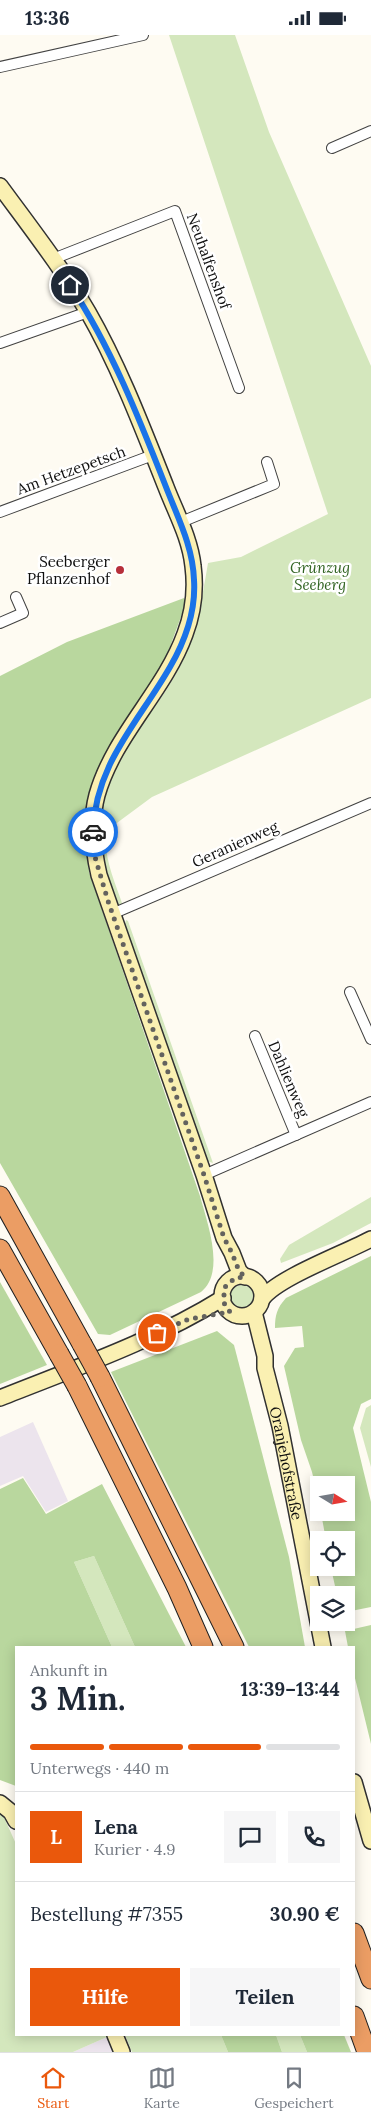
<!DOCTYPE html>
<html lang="de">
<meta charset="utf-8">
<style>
body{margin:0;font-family:Lora,serif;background:#f6f6f7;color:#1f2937;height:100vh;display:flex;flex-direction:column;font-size:19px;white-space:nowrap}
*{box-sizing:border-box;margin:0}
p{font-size:16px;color:#747a83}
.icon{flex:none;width:28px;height:28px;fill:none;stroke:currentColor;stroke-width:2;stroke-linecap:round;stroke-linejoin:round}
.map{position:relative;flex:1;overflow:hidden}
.side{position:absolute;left:15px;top:1611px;width:340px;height:390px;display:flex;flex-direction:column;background:#fff;border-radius:0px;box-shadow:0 2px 12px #0003}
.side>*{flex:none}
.needle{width:32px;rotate:101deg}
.controls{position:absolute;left:310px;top:1441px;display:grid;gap:10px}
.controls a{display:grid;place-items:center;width:45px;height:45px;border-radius:0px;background:#fff;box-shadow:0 2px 12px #0003;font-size:25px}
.pin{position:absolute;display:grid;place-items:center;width:42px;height:42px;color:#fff;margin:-21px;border:2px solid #fff;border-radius:50%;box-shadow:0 1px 5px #0007}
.courier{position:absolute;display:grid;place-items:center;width:50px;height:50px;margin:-25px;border:4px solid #1a73e8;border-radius:50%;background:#fff;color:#222;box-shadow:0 1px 6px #0007}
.head em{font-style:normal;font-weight:800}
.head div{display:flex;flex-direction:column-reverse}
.head{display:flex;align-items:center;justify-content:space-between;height:85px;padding:0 15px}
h1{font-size:32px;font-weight:800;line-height:38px}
.bar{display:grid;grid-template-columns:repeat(4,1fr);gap:8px 5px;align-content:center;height:60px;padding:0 15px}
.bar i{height:6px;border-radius:4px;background:#e0e1e3}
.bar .current{background:#ea580c}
.bar p{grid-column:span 4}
.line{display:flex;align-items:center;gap:12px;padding:0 15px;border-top:1px solid #e0e1e3}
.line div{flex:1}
.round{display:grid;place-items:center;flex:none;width:52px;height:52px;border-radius:0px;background:#f6f6f7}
.button{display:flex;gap:10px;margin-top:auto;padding:10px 15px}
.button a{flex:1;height:58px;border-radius:0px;background:#ea580c;color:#fff;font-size:20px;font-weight:800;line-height:58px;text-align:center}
.button a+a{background:#f6f6f7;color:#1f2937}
.status{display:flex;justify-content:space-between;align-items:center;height:35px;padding:0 25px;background:#fff;direction:ltr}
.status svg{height:14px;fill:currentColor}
.tab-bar{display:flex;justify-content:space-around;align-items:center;height:70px;border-top:1px solid #e0e1e3;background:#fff;font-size:14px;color:#747a83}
.tab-bar a{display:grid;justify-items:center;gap:2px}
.tab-bar .current{color:#ea580c}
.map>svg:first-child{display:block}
</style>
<div class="status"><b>13:36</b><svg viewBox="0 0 49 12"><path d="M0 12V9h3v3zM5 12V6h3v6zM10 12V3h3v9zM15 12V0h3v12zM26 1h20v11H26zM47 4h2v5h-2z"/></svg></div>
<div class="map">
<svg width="371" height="2017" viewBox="0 0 371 2017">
<rect width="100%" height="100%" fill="#fefbf2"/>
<!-- industrial -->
<g fill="#ece4ed">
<path d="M33,1387l35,79 -22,11 -23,-36 -23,10v-49z"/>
<path d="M107,2002l7,15h-41z"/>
</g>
<!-- green -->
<g fill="#d4e7bd">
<path d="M169,0h66l34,97 102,234v332l-219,99 -46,34c-3,26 9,51 17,75l-7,-3c-25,-61 -22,-106 14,-162 16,-24 36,-47 49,-73 17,-33 23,-69 29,-105l33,-6 87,-43z"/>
<path d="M126,885l2,1 85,242 -6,-2 -83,-234z"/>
<path d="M371,1162v26l-38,20 -52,20 -1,-4 9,-14z"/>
<circle cx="242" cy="1262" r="12"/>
<path d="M371,1370v62l-11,-39 6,-20z"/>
<path d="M94,1521l41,91h-23l-38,-85z"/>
<path d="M0,1779l3,1 13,29v191h90l1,2 -34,15h-73z"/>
<path d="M125,2000h96l7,17h-96z"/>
<path d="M276,2000h24l7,17h-25z"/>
</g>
<!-- forest -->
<g fill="#b9d79e">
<path d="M184,563l2,5 -23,63 -43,66 -33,100 2,40 111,324c7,26 26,76 1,96l-91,43 -12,-1 -98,-171v-487l67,-34z"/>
<path d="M371,1221v143l-10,5 -8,24 18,74v105l-25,5v-17h-9l-6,-27 15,-1v-27h-20l-5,-27h25v-28h-27v16l-7,-29 -11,-32 -17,-74 11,-18 9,-1 -2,-21 -27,2c0,-13 2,-20 11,-30z"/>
<path d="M0,1247l47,83 -47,19z"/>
<path d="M217,1296l17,14 55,212 16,90h-56l-138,-275z"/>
<path d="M23,1443l23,36 56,-30 84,163h-51l-41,-91 -20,6 38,85h-96v139l-16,-6v-291z"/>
<path d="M371,1590v119l-17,-70v-27h-6l-3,-16z"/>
<path d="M221,2000h55l6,17h-54z"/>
<path d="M300,2000h44l7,17h-44z"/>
</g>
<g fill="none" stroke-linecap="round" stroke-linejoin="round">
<!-- street casing -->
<g stroke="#424242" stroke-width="12">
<g id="street">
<path d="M0,32l143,-32"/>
<path d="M332,113l39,-17"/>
<path d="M53,224l122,-48 64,177"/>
<path d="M0,308l88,-31"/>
<path d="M0,477l153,-57"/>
<path d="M181,487l93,-38 -7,-22"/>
<path d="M0,588l23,-10 -7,-16"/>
<path d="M112,879l259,-111"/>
<path d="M350,957l21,47"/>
<path d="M255,1001l41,99"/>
<path d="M204,1140l167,-73"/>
</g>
</g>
<!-- secondary casing -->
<g stroke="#313131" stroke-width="18">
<g id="secondary">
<path d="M0,151c30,41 62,82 88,126 31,54 55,117 78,175 10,26 24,51 27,79 3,23 0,47 -8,68 -21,58 -71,101 -88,161 -7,26 -4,54 2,80l105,300 20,63 8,15 7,18 6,6"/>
<circle cx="242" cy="1261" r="20"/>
<path d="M262,1264c15,-21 83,-46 109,-60"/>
<path id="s1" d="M254,1277l11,44v12l15,58 43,221"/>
<path d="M0,1363c75,-30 154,-57 223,-100"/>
<path d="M354,1747l17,59"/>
<path d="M0,1768l11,9 5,9"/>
<path d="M115,2000l7,17"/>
</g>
</g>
<!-- highway casing -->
<g stroke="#202020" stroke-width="21">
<g id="highway">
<path d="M0,1161l82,148"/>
<path d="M0,1214l59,105"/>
<path d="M100,1342l134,270"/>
<path d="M77,1351l100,202 26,59"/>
<path d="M354,1898l17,46"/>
<path d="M354,1981l13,36"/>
</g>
</g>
<!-- street -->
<use href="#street" stroke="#fff" stroke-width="10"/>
<!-- secondary -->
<use href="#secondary" stroke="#faf0b2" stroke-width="15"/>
<!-- highway -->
<use href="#highway" stroke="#eb9d64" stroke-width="19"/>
<!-- highway-bridge casing -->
<g stroke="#202020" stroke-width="21" stroke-linecap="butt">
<g id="highway-bridge">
<path d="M82,1309l18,33"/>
<path d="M59,1319l18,32"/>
</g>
</g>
<!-- highway-bridge -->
<use href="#highway-bridge" stroke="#eb9d64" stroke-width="19"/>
</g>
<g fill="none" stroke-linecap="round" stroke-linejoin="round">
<!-- done -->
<path stroke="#63625e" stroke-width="5" stroke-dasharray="0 9" d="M93,797l2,25 13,44 96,274 20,63 8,15 7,18 6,6 -10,1 -11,10v15l6,9 -41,7 -32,14"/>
<!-- route -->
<path stroke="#1a73e8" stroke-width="6" d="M70,250c41,62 69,133 96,202 12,31 27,60 28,93 2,31 -9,61 -24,87 -32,56 -75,97 -77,165"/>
</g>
<!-- markers -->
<circle fill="#b72f3a" stroke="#fff" stroke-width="2" cx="120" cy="535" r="5"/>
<g text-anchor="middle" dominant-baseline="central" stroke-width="5" stroke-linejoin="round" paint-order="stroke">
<!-- street labels -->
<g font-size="15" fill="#0f0f0f" stroke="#fff">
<text transform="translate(209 226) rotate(70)">Neuhalfenshof</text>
<text transform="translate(71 435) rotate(-20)">Am Hetzepetsch</text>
<text transform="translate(235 809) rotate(-24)">Geranienweg</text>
<text transform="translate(289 1044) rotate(67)">Dahlienweg</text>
<text stroke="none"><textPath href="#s1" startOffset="155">Oranjehofstraße</textPath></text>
</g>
<!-- poi labels -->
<g font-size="15" fill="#0f0f0f" stroke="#fff" text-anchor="end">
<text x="110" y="526">Seeberger<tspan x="110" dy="17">Pflanzenhof</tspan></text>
</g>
<!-- park labels -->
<g font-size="15" font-style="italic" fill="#326423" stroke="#fff">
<text x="320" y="532">Grünzug<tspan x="320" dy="17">Seeberg</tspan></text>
</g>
</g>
</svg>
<div class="controls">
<a><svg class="needle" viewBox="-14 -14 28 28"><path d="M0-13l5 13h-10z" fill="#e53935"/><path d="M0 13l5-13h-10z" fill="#747a83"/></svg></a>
<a><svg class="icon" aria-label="locate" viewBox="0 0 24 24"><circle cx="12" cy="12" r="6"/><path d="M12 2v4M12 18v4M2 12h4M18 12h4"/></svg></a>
<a><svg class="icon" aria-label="layers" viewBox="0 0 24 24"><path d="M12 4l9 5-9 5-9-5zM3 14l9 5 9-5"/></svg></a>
</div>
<div class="pin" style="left:157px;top:1298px;background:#ea580c"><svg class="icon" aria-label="bag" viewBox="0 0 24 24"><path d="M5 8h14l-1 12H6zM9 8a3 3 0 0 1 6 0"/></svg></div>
<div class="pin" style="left:70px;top:250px;background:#1f2937"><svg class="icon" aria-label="home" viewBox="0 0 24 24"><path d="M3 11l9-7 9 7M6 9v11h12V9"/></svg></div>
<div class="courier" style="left:93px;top:797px"><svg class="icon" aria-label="car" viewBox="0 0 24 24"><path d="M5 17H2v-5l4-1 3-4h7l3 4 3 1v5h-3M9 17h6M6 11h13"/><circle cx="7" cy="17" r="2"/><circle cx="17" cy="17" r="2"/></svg></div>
<section class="side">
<div class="head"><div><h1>3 Min.</h1><p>Ankunft in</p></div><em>13:39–13:44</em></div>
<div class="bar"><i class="current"></i><i class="current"></i><i class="current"></i><i></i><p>Unterwegs · 440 m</p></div>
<div class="line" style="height:90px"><b class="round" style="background:#ea580c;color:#fff">L</b><div><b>Lena</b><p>Kurier · 4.9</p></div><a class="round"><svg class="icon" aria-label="chat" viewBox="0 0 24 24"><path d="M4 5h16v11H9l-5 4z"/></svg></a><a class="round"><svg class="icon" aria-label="phone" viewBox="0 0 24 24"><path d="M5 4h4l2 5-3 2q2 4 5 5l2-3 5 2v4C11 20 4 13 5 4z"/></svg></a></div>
<div class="line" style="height:65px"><div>Bestellung #7355</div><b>30.90 €</b></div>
<div class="button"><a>Hilfe</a><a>Teilen</a></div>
</section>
</div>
<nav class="tab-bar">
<a class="current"><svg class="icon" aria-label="home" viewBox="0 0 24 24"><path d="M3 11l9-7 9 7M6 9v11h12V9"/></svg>Start</a>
<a><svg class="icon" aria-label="map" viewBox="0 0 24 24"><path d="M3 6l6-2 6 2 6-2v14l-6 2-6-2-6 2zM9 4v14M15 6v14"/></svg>Karte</a>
<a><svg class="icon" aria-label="saved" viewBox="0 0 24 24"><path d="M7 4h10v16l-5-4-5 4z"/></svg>Gespeichert</a>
</nav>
